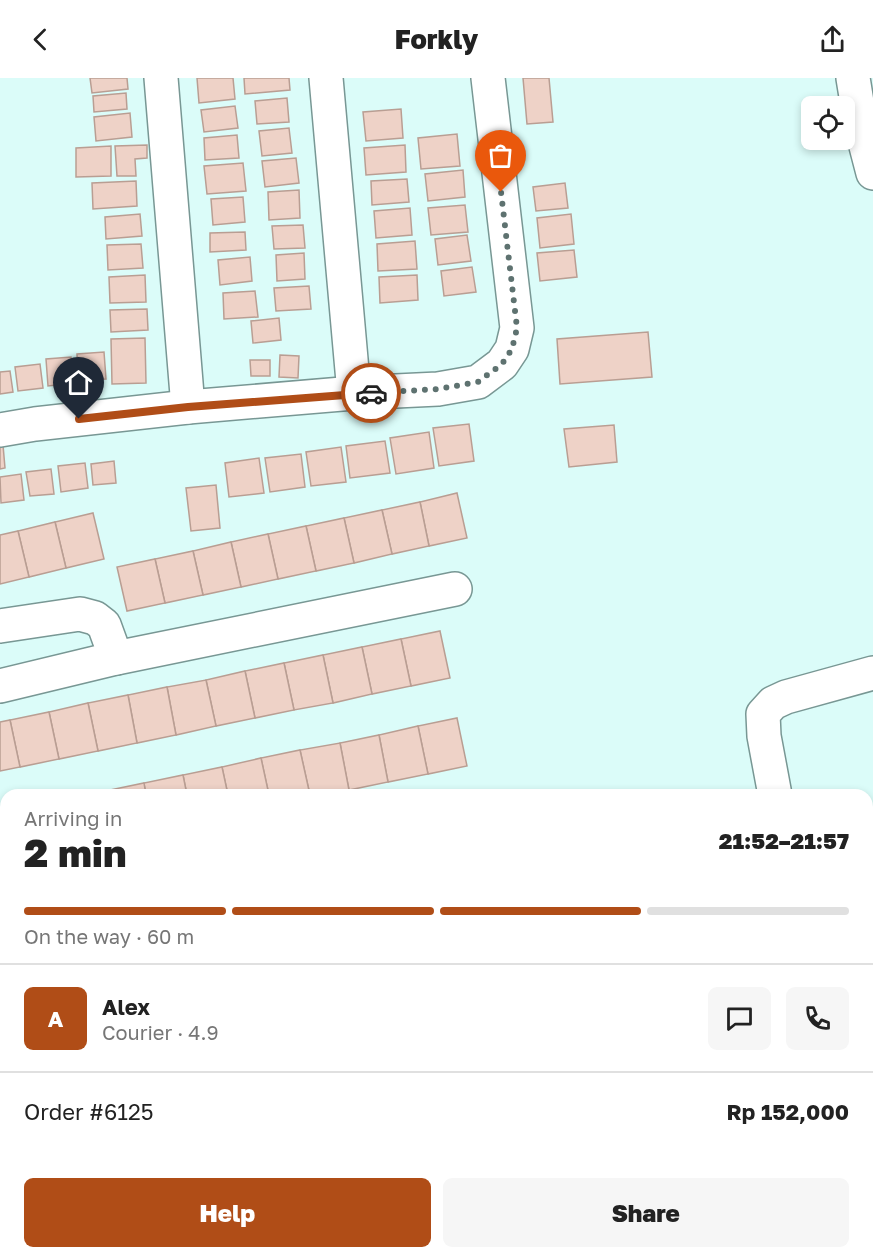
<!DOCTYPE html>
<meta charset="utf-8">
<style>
body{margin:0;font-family:"Golos Text",sans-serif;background:#f6f6f6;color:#222;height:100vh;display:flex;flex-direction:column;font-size:22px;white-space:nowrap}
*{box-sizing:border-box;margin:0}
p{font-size:20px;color:#767676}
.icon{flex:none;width:33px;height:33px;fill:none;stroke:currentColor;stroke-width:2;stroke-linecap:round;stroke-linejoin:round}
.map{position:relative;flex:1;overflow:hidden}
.details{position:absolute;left:0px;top:711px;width:873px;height:470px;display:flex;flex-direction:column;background:#fff;border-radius:18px 18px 0 0;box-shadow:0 3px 9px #0003}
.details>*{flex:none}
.buttons{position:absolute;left:801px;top:18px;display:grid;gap:12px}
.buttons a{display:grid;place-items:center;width:54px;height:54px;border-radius:9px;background:#fff;box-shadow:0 3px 9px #0003;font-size:30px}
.pin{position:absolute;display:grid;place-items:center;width:51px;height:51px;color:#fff;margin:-62px -26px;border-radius:50% 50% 50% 0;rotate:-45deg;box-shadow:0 0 6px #0007}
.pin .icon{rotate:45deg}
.courier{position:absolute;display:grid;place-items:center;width:60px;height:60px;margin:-30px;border:4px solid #b04d17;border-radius:50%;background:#fff;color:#222;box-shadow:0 2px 8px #0007}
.overview em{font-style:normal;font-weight:800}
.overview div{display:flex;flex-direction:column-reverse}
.overview{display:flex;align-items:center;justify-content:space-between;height:102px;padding:0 24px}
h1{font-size:39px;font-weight:800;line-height:45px}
.bar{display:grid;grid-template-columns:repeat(4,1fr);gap:9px 6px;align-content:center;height:72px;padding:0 24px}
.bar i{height:8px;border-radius:4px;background:#e0e0e0}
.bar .on{background:#b04d17}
.bar p{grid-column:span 4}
.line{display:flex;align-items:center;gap:15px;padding:0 24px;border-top:2px solid #e0e0e0}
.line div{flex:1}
.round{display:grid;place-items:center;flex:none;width:63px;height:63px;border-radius:9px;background:#f6f6f6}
.button{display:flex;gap:12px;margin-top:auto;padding:12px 24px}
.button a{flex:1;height:69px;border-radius:9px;background:#b04d17;color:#fff;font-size:24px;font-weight:800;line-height:69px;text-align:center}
.button a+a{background:#f6f6f6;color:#222}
header{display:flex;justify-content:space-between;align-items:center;height:78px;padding:0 24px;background:#fff;font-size:27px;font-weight:800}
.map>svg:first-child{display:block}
</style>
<header><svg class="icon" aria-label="back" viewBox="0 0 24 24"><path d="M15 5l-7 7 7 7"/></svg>Forkly<svg class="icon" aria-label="share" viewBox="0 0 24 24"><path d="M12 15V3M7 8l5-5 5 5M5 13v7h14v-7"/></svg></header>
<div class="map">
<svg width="873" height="1180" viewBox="0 0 873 1180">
<rect width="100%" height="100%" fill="#dbfcf9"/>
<!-- building -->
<g fill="#eed2c7" stroke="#b99e93" stroke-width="1.5">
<path d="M90,0h37l1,11 -36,4z"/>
<path d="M197,0h36l2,21 -36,4z"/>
<path d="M244,0h45l1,12 -45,4z"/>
<path d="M523,0h26l4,44 -26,2z"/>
<path d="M126,15l1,16 -33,3 -1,-16z"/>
<path d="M287,20l2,24 -32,2 -2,-23z"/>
<path d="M235,28l3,22 -34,4 -3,-22z"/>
<path d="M401,31l2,29 -37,3 -3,-29z"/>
<path d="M130,35l2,24 -36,4 -2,-24z"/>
<path d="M289,50l3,25 -30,3 -3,-25z"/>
<path d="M457,56l3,32 -39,3 -3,-31z"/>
<path d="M237,57l2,23 -34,2 -1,-22z"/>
<path d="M147,67v13l-12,1 1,17h-19l-2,-30z"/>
<path d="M405,67l1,27 -40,3 -2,-27z"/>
<path d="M111,68v30l-35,1v-29z"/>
<path d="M296,80l3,25 -34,4 -3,-26z"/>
<path d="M243,85l3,28 -39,3 -3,-28z"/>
<path d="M463,92l2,27 -37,4 -3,-27z"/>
<path d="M407,101l2,23 -37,3 -1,-24z"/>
<path d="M136,103l1,25 -44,3 -1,-26z"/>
<path d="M565,105l3,25 -32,3 -3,-24z"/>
<path d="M299,112l1,28 -31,2 -1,-28z"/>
<path d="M243,119l2,25 -32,3 -2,-26z"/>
<path d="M465,127l3,27 -37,3 -3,-27z"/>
<path d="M410,130l2,27 -36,3 -2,-27z"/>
<path d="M140,136l2,22 -36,3 -1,-22z"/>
<path d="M571,136l3,30 -34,4 -3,-30z"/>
<path d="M303,147l2,23 -31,1 -2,-23z"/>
<path d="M245,154l1,18 -36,2v-19z"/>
<path d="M467,157l4,26 -33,4 -3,-26z"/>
<path d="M415,163l2,28 -39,2 -1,-27z"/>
<path d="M141,166l2,24 -35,2 -1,-25z"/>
<path d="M574,172l3,27 -37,4 -3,-28z"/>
<path d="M304,175l1,26 -28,2 -1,-26z"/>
<path d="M250,179l2,24 -32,4 -2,-25z"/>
<path d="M472,189l4,25 -32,4 -3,-25z"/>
<path d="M145,197l1,27 -36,1 -1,-26z"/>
<path d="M417,197l1,25 -38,3 -1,-26z"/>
<path d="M309,208l2,23 -35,2 -2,-23z"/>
<path d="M255,213l3,26 -34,2 -1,-26z"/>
<path d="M147,231l1,21 -37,2 -1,-22z"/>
<path d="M279,240l2,22 -28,3 -2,-22z"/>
<path d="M648,254l4,45 -92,7 -3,-45z"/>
<path d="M145,260l1,45 -34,1 -1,-45z"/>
<path d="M104,274l2,27 -28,1 -1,-26z"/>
<path d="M280,277l19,1 -1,22 -19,-1z"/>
<path d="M71,279l3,26 -26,3 -2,-27z"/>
<path d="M250,282h20v16h-19z"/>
<path d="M40,286l3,24 -25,3 -3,-24z"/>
<path d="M10,293l3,21 -13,2v-22z"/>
<path d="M469,346l5,37 -35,5 -6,-38z"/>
<path d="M614,347l3,37 -48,5 -5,-38z"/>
<path d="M429,354l5,36 -38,6 -6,-36z"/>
<path d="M385,363l5,32 -40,5 -4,-32z"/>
<path d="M0,367h3l2,23 -5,1z"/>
<path d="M341,369l5,35 -35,4 -5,-34z"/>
<path d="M301,376l4,33 -35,5 -5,-34z"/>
<path d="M259,380l5,35 -35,4 -4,-34z"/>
<path d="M114,383l2,22 -23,2 -2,-21z"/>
<path d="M85,385l3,25 -27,4 -3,-26z"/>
<path d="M51,391l3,25 -24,2 -4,-24z"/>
<path d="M21,396l3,26 -23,3 -1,-26z"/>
<path d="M216,407l4,43 -29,3 -5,-43z"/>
<path d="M457,415l10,45 -38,8 -9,-44z"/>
<path d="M420,424l9,44 -37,8 -10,-44z"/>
<path d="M382,432l10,44 -38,9 -10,-45z"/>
<path d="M93,435l11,46 -38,9 -11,-46z"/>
<path d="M344,440l10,45 -38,8 -10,-45z"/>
<path d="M55,444l11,46 -37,9 -11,-46z"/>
<path d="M306,448l10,45 -38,8 -10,-45z"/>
<path d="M18,453l11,46 -29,7v-49z"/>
<path d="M268,456l10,45 -37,8 -10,-45z"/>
<path d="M231,464l10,45 -38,8 -10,-44z"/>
<path d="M193,473l10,44 -38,8 -10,-44z"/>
<path d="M155,481l10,44 -38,8 -10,-44z"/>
<path d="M440,553l10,47 -39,8 -10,-47z"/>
<path d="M401,561l10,47 -39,8 -10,-47z"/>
<path d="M362,569l10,47 -39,9 -10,-48z"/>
<path d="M323,577l10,48 -39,7 -10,-47z"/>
<path d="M284,585l10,47 -39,8 -10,-47z"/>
<path d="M245,593l10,47 -39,8 -10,-46z"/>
<path d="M206,602l10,46 -40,9 -9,-48z"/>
<path d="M167,609l9,48 -39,8 -9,-48z"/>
<path d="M128,617l9,48 -39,8 -10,-48z"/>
<path d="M88,625l10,48 -39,8 -10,-47z"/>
<path d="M49,634l10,47 -39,8 -10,-47z"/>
<path d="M457,640l10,48 -39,8 -10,-48z"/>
<path d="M10,642l10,47 -20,4v-49z"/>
<path d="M418,648l10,48 -40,8 -9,-47z"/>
<path d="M379,657l9,47 -39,8 -9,-47z"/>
<path d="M340,665l9,47 -25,5h-14l-10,-45z"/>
<path d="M300,672l10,45h-41l-8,-37z"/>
<path d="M261,680l8,37h-41l-6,-28z"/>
<path d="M222,689l6,28h-41l-4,-20z"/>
<path d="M183,697l4,20h-41l-2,-12z"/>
<path d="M144,705l2,12h-40l-1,-4z"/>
<path d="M105,713l1,4h-21z"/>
<path d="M6,733v50l-6,1v-50z"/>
<path d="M6,867v50l-6,1v-49z"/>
<path d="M6,958v49l-6,2v-49z"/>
</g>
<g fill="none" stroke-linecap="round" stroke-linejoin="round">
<!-- minor casing -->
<g stroke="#789794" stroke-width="36">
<g id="minor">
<path d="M161,0l27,329"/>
<path d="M326,0l28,315"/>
<path d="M853,0l8,49 12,46"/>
<path d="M0,352l35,-6 153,-17 166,-14 84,-4 40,-7 24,-18 10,-15 5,-21 -29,-250"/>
<path d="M0,548l80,-12 15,4 9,7 12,33"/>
<path d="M0,608l116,-28 339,-69"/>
<path d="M775,717l-11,-59 -1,-22 10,-11 13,-6 87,-24"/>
<path d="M0,838l6,-1"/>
<path d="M0,1069l6,-2"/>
<path d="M867,1107l6,-1"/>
<path d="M867,1171l2,9"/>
<path d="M28,1174l1,6"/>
<path d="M253,1174l1,6"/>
</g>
</g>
<!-- minor -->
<use href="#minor" stroke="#fff" stroke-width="33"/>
</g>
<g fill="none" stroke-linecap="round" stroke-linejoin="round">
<!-- done -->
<path stroke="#5e7270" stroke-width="6" stroke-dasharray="0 10.8" d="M371,315l67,-4 40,-7 24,-18 10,-15 5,-21 -16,-136"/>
<!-- route -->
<path stroke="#b04d17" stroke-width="8" d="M79,341l109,-12 183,-14"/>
</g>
</svg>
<div class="buttons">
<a><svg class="icon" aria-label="locate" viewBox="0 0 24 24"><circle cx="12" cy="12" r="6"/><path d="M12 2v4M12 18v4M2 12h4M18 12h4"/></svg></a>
</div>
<div class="pin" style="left:501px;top:114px;background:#ea580c"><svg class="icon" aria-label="bag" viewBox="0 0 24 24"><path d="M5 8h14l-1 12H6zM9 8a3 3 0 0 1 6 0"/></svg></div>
<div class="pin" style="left:79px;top:341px;background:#1f2937"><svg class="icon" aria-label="home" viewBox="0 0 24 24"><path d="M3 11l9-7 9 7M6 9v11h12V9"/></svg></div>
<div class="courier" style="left:371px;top:315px"><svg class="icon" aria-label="car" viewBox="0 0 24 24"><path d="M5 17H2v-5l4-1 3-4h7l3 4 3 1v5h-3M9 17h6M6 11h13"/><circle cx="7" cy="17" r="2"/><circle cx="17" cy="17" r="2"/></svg></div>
<section class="details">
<div class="overview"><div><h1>2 min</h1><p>Arriving in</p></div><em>21:52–21:57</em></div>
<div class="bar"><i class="on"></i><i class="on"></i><i class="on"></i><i></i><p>On the way · 60 m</p></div>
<div class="line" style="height:108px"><b class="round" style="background:#b04d17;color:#fff">A</b><div><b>Alex</b><p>Courier · 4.9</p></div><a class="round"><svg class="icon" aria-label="chat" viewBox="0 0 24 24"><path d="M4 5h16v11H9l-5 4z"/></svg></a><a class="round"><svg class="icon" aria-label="phone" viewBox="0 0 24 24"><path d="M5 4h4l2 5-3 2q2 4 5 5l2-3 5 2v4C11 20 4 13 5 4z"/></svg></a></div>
<div class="line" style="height:78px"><div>Order #6125</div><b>Rp 152,000</b></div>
<div class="button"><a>Help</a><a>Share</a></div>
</section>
</div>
